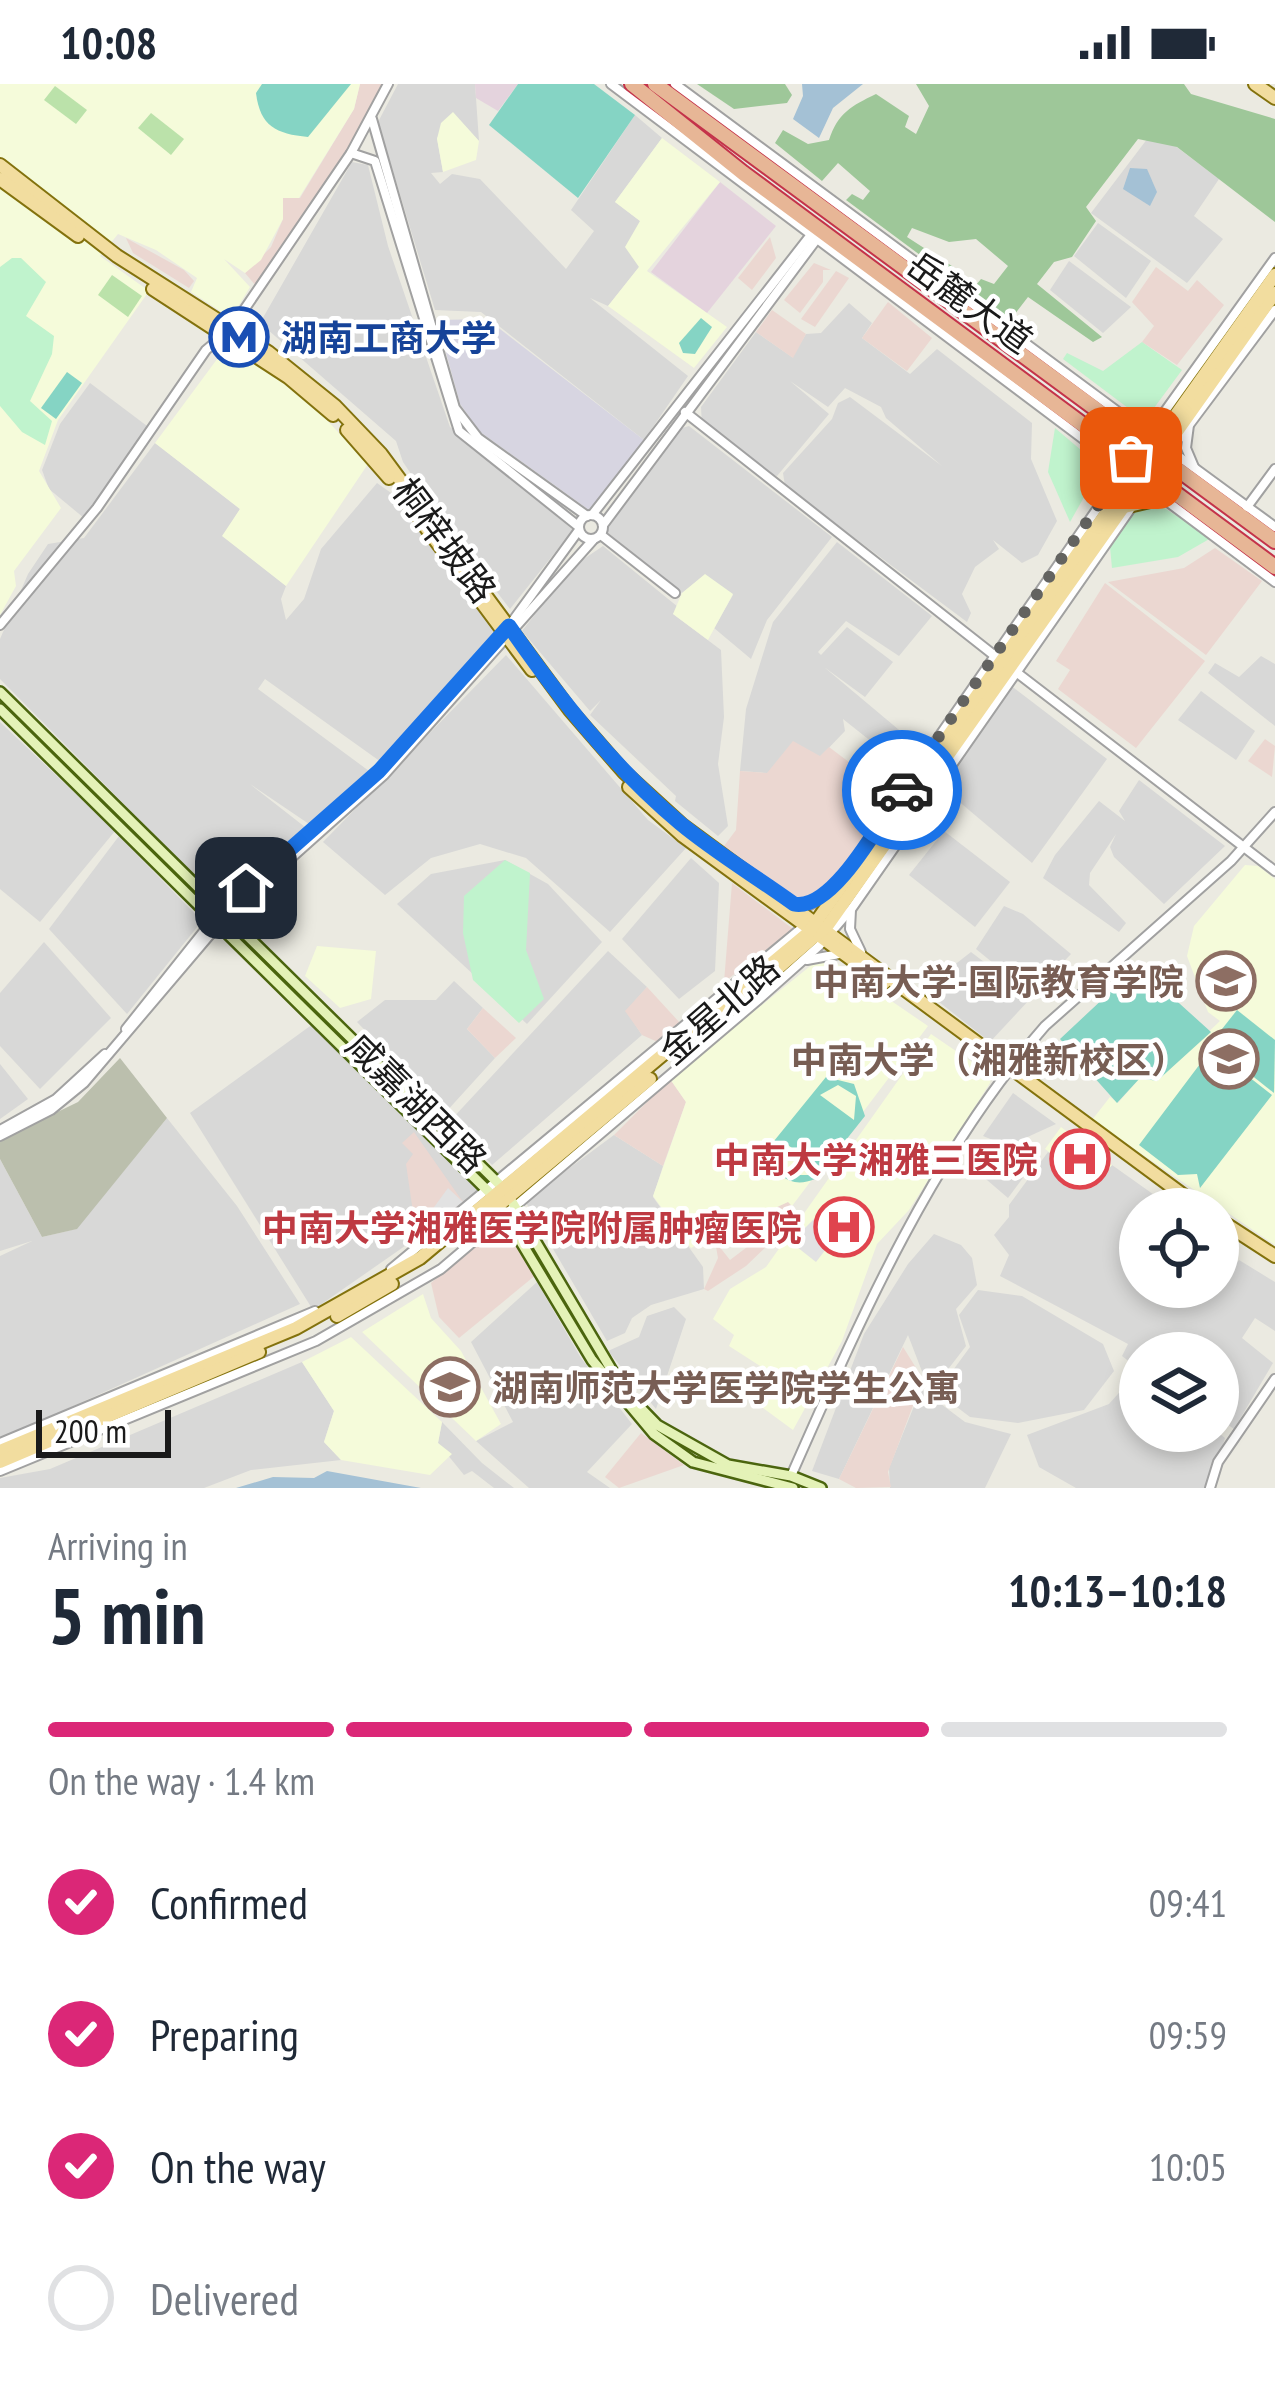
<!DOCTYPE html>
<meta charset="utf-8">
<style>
body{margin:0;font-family:"PT Sans Narrow","Noto Sans SC",sans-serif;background:#f2f2f3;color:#1f2937;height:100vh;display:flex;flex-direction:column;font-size:45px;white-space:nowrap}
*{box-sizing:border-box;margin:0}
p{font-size:39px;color:#747a83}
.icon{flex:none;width:66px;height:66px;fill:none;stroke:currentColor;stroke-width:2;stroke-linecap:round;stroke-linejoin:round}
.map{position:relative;height:1404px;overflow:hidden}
.details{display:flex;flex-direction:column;background:#fff;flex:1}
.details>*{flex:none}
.fabs{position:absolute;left:1119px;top:1104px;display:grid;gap:24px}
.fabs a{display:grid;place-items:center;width:120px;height:120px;border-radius:50%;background:#fff;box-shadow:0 6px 18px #0003;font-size:60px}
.scale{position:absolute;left:36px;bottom:30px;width:135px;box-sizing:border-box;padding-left:12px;border:6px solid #1a1a1a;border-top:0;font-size:33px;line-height:42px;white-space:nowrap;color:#1a1a1a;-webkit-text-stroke:9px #fff;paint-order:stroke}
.pin{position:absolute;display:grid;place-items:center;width:102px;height:102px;color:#fff;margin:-51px;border-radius:24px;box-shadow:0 6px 18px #0006}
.courier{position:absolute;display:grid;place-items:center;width:120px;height:120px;margin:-60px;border:9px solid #1a73e8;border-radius:50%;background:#fff;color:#222;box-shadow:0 3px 15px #0007}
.overview em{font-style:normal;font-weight:700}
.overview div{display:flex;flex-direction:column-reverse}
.overview{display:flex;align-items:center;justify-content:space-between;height:204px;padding:0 48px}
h1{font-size:78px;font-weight:700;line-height:90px}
.bar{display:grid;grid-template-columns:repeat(4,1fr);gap:18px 12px;align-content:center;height:144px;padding:0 48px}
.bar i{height:15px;border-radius:9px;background:#e0e1e3}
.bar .on{background:#db2777}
.bar p{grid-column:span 4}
ol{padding:0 48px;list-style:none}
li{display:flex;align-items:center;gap:36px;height:132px}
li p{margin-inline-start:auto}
li .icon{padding:12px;border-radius:50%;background:#db2777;color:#fff;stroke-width:4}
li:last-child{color:#747a83}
li i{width:66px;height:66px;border:6px solid #e0e1e3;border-radius:50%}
.status{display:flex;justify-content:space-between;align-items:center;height:84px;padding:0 60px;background:#fff;direction:ltr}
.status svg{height:33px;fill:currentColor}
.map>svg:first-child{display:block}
</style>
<div class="status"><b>10:08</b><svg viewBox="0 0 49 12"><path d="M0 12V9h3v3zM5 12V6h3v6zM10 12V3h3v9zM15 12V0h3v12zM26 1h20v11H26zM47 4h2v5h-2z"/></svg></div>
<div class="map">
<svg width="1275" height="1404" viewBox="0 0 1275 1404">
<rect width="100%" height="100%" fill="#ebeae1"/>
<!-- residential -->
<g fill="#d8d8d7">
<path d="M398,0h77l4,57 -26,-28 -16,25 6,34 -12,1 9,11 12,-10 28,5 86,90 28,-38 -23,-21 64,-95 27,23 -47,64 25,19 -1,46 -31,39 -18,-8 98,78 -44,64 -163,-128 -46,-2 -57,-188z"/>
<path d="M1154,46l65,49 -25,37 29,23 -36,44 -96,-70z"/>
<path d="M352,78l16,3 20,81 62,181 123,103 -63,79 -64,-83 -43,-64 -7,-21 -136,-118z"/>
<path d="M1098,139l53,38 -25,37 -52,-42z"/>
<path d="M1069,177l62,46 -28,26 -53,-43z"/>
<path d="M849,219l23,20 -10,15 48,36 27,-25 95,74 -1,36 26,62 -19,34 -16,8 -29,-23 6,9 -24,18 -13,27 9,19 -4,9 -182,-136 -2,-13 49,-54 6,-16 12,-6 92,69 -56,-48 -5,-11 -36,-19 -17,19 -38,-26 39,33 -52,62 -16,-4 -59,-46 -1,-19 55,-75 36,25 14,-23 15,-1z"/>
<path d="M90,299l61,46 -67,89 -35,-29 -7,-19 18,-46z"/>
<path d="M689,342l143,111 -65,83 -16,39 -37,-31 19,-33 -28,-20 -23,18 -75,-61 6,-15 66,-88z"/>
<path d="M155,359l85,66 -17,27 63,50 -5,13 5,21 18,-21 17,-50 56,-66 17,12 101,137 -114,130 -116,-83 -7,10 111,82 -60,53 -59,-40 55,43 -86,73 -219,-221v-40l28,-65 20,-30 36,-6z"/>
<path d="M837,458l95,74 -33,40 -53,-35 -28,31 3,3 26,-28 46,35 -28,35 -41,-30 93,78 -15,21 -59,-47 2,12 -24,25 -54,17 -27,-2 6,-62 27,-87z"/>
<path d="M603,462l75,61 -5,7 48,36 3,67 -6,47 10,62 -10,10 -43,-35 1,-5 -86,-81 11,-15 -11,11 -68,-80 50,-64z"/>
<path d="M506,571l142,165 38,28 -76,84 -84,-74 -46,-14 -49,14 -46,37 -62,-53z"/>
<path d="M1261,572l14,8v62l-67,-53 7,-10 24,14z"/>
<path d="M1010,601l97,74 -75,104 -94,-79z"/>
<path d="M1201,607l54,40 -19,29 -58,-40z"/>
<path d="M0,638l115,109 -75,91 -40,-33z"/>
<path d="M1139,696l86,66 -61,58 -50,-47 -4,-10 6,-13 -26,39 -1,12 37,38 -7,9 -76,-54 12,-23 44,-54 26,20 -6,-10z"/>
<path d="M944,747l66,51 -35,45 -66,-52z"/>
<path d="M119,752l83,85 -75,93 -78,-85z"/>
<path d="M691,774l28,25 -4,88 -36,28 -57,-60z"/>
<path d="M505,776l43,24 54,58 -75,82 -130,-120 34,-30z"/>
<path d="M1004,822l19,8 48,40 -39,41 -56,-46z"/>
<path d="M44,858l67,76 -71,71 -40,-43v-53z"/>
<path d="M608,867l39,36 -21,24 16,24 -150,130 -42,-44z"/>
<path d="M971,868l60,46 -41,44 -56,-44 19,-32z"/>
<path d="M454,897l29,27 -16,21 28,29 -50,55 -88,-91 28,-22h51z"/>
<path d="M317,937l167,170 -171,119 -123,-197z"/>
<path d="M0,980l28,35 -28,20z"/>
<path d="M1013,1009l43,31 -48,22 -25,-10z"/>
<path d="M167,1034l70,88 63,98 -300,135v-183l32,-15 -32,10v-92l42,78 34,-8z"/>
<path d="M614,1051l49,31 -10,31 50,70 1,22 -53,16 -19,13 -7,15 -18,8 -82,-140z"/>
<path d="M985,1067l18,14 16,-8 12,10 -23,31 -35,-30z"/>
<path d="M1048,1068l46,33 18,-20 62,44h-34v78h78v-47l19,13 -8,19 10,-12 36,22v49l-20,-13 -13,20 31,25 -39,66 -16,-11v-65h-78v17l-18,-14 6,-12 -128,-68 9,-21 -15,-20 15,-18v-12z"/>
<path d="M934,1150l27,11 11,13 5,27 -21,24 10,37 -24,31 -19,-3 -15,-39 -69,144 -27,-8 52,-137 44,-70z"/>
<path d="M537,1198l44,76 51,66 -45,48 23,16h-81l-53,-47 37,-19 -42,-80z"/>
<path d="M978,1206l44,6 81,48 11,27 -30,39 -66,13 -48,-6 -33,-25 33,-45 -11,-32z"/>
<path d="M674,1223l12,12 -30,90 -48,-58 31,-14 8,-21z"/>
<path d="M302,1278l32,49 -10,31 17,18 -90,10 -47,18h-204v-10l50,-9z"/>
<path d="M1135,1291l5,3v53h76l9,7 -15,50h-134l-37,-21 -12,-32 82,-31z"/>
<path d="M921,1305l44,33 46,12 -26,54h-95l-1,-20z"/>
<path d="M442,1338l40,41 32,25h-20l-22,-17 -8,4 -26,-32z"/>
</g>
<!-- commercial -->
<g fill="#ebd7d1">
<path d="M360,0h22l-34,66 -92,136 -11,-13 26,-26 12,-28v-21h17l54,-89z"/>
<path d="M770,153l6,21 -24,32 -14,-12z"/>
<path d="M126,154l58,32 10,11 -5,7 -56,-35z"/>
<path d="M814,179l17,7h-8v12l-23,31 -16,-13z"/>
<path d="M1156,183l32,24 9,-11 27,25 -47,60 -35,-23 12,-16 -22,-24z"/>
<path d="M836,187l13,7 -34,49 -14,-8z"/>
<path d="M888,218l44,36 -25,33 -45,-33z"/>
<path d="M772,226l34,24 -13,24 -37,-26z"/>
<path d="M1215,464l47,33 -56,74 -98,-73 76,-14z"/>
<path d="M1105,499l100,78 -69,87 -78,-59 12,-19 -14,-9z"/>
<path d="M1265,655l10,7 -3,31 -24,-16z"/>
<path d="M793,657l27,15 9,-9 65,49 -73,103 -18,6 -79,-59 12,-16 4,-59 27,2z"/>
<path d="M732,799l61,46 -69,53z"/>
<path d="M647,903l33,36 -20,20 -18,-8 -17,-24z"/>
<path d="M483,924l33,30 -21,20 -28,-29z"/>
<path d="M670,995l16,23 -23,64 -49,-31z"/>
<path d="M414,1048l49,70 -41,29 2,8 -22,-17 11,-10 -7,-48 7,-10 -11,-11z"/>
<path d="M789,1117l5,10 -23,31 -25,24 -38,25 -4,-2 14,-31 -3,-17 15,19 25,-19 22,-34z"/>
<path d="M503,1137l34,53 -78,64 -20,-21 -8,-34z"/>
<path d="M903,1263l20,32 -35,93 3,15 -35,1 -17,-9z"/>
<path d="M641,1349l43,32 -65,23 -14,-11z"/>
</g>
<!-- industrial -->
<g fill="#e4d3dd">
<path d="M475,0h43l-20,27 -22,-13z"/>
<path d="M720,98l56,44 -69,87 -56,-41z"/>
</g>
<!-- education -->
<g fill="#f5fbda">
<path d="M0,0h360l-6,25 -55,89h-16v21l-22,41 -16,13 -21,-14 26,28 -19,31 -40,-26 6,-14 -41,-28 -38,-16 -18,22 49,35 -91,129 -19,51 22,37 -47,63 2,15 -16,29z"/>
<path d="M453,28l26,29 -3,19 -33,12 -6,-33 4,-16z"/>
<path d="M662,54l58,44 -73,89 80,56 -33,41 -86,-62 31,-39 -14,-20 15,-26 -25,-19z"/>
<path d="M229,259l78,56 61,65 -82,122 -64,-50 18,-27 -85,-66z"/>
<path d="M705,490l28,20 -25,46 -35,-26 9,-21z"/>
<path d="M1245,781l13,1 17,13v366l-183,-125 18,-23 8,6 22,-25 18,2 62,-59 -12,-9 -21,-56 7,-30z"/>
<path d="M317,862l59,5 -5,48 -31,9 -35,-32z"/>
<path d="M824,871l104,71 -136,180 -4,-4 -11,5 -10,17 -19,-9 -57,33 -38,-52 33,-94 -16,-23z"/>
<path d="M931,950l60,41 -1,8 -81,127 -32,34 -35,97 -49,89 -45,-33 10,-12 24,18 12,-15 -65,-42 5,-11 -21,-16 17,-30 36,-22z"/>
<path d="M1061,1043l51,38 -17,21 -50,-37z"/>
<path d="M423,1210l8,24 30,33 40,73 -25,17 -114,-109z"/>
<path d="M351,1253l91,85 -4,21 14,11 -22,21 -89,-15 -17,-18 10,-31 -32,-49z"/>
</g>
<!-- construction -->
<path fill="#bbbfad" d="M120,974l47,60 -90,111 -35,8 -42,-78v-19l78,-38z"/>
<!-- grass -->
<g fill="#bbe2aa">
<path d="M55,2l32,24 -11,14 -32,-24z"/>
<path d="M151,29l33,26 -13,16 -33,-27z"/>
<path d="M112,191l30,21 -14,21 -30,-22z"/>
</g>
<!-- forest -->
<g fill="#9ec799">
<path d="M697,0h88l7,11 -5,8 -53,6z"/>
<path d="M916,0h268l7,10 84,25v103l-98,-75 -39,-8 -52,68 10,14 -24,36 -18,5 -17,22 65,53 -9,5 -65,-45 -17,22 -55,-37 5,-7 15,10 5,-6 13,5 14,-18 -32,-27 -27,3 -37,-14 -5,9 48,31 -4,10 -105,-78 6,-6 11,6 7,-9 -32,-28 -16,18 -47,-38 8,-13 25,14 21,-4c9,-27 22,-34 47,-46l33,22 -4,11 11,7 13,-28z"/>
</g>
<!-- park -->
<g fill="#c0f3cd">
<path d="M12,174h9l25,24 -20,34 28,20 -2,18 -22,47 22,20 -7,24 -23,-13 -22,-26v-139z"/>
<path d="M1142,258l40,28 -28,38 -18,6 -73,-55 4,-6 36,18z"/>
<path d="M1055,344l46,39 -31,55 -22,-50z"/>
<path d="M1155,418l56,36 -33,19 -66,11 -2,-21 26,-36z"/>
<path d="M505,776l25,13 -4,77 18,49 -25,24 -46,-43 -10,-47 1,-37z"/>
</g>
<!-- pitch -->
<g fill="#85d4c4" fill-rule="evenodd">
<path d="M262,0h89l-43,53c-32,-3 -48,-11 -52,-44z"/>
<path d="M518,0h76l41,31 -57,83 -89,-73z"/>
<path d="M701,234l11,9 -17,27 -12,-1 -4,-10z"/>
<path d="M67,288l15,11 -26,36 -15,-11z"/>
<path d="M1138,882l73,66 -54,49 -17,-3 -23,25 -57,-64z"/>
<path d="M1237,926l38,30 -1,53 -63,-50z"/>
<path d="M1212,964l60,47 -72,93 -3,-14 -19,1 -39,-30z"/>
<path d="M826,993l28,7 11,32 -50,63c-21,9 -37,0 -44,-21l-10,-1zM838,1001l18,11 -2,24 -34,-25zM784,1058l33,25 -6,8h-24l-8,-13z"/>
</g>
<!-- parking -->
<g fill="#e2e2e2">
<path d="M448,1104l15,14 -41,29 2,8 -9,8 -13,-25 11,-10 16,2z"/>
<path d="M823,1126l23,13 -30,39 -19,-15 1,-12z"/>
</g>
<!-- plaza -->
<path fill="#d7d5e1" d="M487,235l157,121 -55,70 -109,-78 -20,-28 -23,-84z"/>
<!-- water -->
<g fill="#a4c1d5">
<path d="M802,0h61l-30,24 -14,30 -26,-19 10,-23z"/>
<path d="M1130,84l17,1 10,23 -7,14 -27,-17z"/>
<path d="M327,1387l94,17h-185l37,-11 41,1z"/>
</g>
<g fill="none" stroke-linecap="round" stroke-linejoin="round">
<!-- tertiary casing -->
<g stroke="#a1a1a1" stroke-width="12">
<g id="tertiary">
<path d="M611,0l516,388"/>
<path d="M675,0l473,350"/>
<path d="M372,35l83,289 23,30 109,78"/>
<path d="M351,69l24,8 84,270 119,95"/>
<path d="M685,328l310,244"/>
<path d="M1132,338l31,-8 112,-156"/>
<path d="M1170,366l105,77"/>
<path d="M1194,383l-8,-19 3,-23 86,-115"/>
<path d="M1144,400l131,98"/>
<path d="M1247,423l28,-38"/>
<circle cx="591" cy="443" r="12"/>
<path d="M592,431l218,-279"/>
<path d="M603,441l213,-285"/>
<path d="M601,451l74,58"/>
<path d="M0,541l97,-117 109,-158 25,-21 120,-176 37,-69"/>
<path d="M1016,588l259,199"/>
<path d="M870,752l293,-422"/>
<path d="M248,814l-6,19 8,17"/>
<path d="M796,821l12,1 19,-10"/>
<path d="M851,826l-1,19 11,23"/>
<path d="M807,876l32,-6"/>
<path d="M126,945l94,-118 159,-140 58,-63 72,-82 70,-96"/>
<path d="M0,1046l56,-31 49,-45"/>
<path d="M0,1052l51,-26 33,-27 141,-166 159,-142 209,-235"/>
<path d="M391,1185l413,-343"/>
<path d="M0,1359l315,-132"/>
<path d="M0,1387l316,-130 125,-72 316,-268 63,-56 32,-37 337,-483"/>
<path d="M791,1392c69,-156 140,-320 254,-450l186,-165 44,-49"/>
<path d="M1210,1404l8,-26 57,-83"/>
</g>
</g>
<!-- secondary casing -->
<g stroke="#4b650e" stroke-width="14">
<g id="secondary">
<path d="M0,608l505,498 119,201 33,34 71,40 63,11 30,12"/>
<path d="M0,625l494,488 98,163 62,74 39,28 100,26"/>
</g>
</g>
<!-- primary casing -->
<g stroke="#83720d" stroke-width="16">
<g id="primary">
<path d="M1255,0l20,14"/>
<path d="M0,81l117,91 151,96 67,54 46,48 189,256 54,62 58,53 520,384"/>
<path d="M0,95l78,57"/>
<path d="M153,205l135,88 45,38"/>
<path d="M347,346l42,48"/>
<path d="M1105,369l7,46"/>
<path d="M401,410l131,176"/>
<path d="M1120,424l43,-10"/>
<path d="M629,703l54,49 201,147"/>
<path d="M711,942l117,-101 447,-632"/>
<path d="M1218,1135l57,37"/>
<path d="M468,1147l182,-152"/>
<path d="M337,1232l55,-32"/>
<path d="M0,1367l296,-123 124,-70 389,-326 466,-657"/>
<path d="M0,1378l259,-110"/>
</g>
</g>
<!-- trunk casing -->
<g stroke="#c4334a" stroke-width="18">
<g id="trunk">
<path d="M632,0l111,89 532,394"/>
<path d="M655,0l620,457"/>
</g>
</g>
<!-- tertiary -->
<use href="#tertiary" stroke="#fff" stroke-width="8"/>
<!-- secondary -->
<use href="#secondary" stroke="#e4f2b7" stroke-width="9"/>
<!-- primary -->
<use href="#primary" stroke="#f2dd9f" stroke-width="12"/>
<!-- trunk -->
<use href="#trunk" stroke="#e7b696" stroke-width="14"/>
</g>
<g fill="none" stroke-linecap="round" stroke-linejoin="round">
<!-- done -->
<path stroke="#636360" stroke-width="12" stroke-dasharray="0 21.6" d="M902,706l229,-332"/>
<!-- route -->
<path stroke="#1a73e8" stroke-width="15" d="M246,804l133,-117 130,-145c50,72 104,141 171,197 36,30 77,54 114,81 39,8 87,-84 108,-114"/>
</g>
<!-- icons -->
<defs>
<g id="metro-ring" transform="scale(3)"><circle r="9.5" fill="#fff" stroke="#1a4fb4" stroke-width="1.5"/><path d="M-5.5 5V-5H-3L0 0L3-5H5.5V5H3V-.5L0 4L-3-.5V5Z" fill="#1a4fb4"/></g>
<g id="university-ring" transform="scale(3)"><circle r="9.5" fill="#fff" stroke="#8d6e63" stroke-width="1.5"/><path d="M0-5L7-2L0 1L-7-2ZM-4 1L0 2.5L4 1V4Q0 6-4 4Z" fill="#8d6e63"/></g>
<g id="hospital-ring" transform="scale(3)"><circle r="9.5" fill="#fff" stroke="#e0444e" stroke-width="1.5"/><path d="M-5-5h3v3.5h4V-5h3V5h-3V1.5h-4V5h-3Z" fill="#e0444e"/></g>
</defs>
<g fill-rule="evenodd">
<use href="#metro-ring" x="239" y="253"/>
<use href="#university-ring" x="1226" y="897"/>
<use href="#university-ring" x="1229" y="975"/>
<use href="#hospital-ring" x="1080" y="1075"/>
<use href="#hospital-ring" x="844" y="1143"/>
<use href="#university-ring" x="450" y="1303"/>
</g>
<g text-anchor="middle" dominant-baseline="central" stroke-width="9" stroke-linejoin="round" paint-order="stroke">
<!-- street labels -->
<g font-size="36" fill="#1a1a1a" stroke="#fff">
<text transform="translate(970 218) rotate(36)">岳麓大道</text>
<text transform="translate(445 456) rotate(53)">桐梓坡路</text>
<text transform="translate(719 925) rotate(-41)">金星北路</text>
<text transform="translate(417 1018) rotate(45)">咸嘉湖西路</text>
</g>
<!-- transit labels -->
<g font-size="36" font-weight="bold" fill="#164399" stroke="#fff" text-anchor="start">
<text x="281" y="253">湖南工商大学</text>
</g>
<!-- education labels -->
<g font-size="36" font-weight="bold" fill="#785e54" stroke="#fff" text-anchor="end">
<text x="1184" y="897">中南大学-国际教育学院</text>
<text x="1187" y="975">中南大学（湘雅新校区）</text>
<text x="492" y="1303" text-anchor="start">湖南师范大学医学院学生公寓</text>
</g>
<!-- health labels -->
<g font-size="36" font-weight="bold" fill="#be3a42" stroke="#fff" text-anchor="end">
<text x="1038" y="1075">中南大学湘雅三医院</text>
<text x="802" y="1143">中南大学湘雅医学院附属肿瘤医院</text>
</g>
</g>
</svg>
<div class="fabs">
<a><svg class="icon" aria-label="locate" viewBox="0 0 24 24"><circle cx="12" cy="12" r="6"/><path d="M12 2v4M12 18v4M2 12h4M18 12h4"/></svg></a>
<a><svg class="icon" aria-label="layers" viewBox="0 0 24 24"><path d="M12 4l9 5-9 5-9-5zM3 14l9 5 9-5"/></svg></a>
</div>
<div class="scale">200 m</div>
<div class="pin" style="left:1131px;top:374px;background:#ea580c"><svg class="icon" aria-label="bag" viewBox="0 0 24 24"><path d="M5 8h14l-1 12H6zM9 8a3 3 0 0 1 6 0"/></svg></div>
<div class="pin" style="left:246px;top:804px;background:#1f2937"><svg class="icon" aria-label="home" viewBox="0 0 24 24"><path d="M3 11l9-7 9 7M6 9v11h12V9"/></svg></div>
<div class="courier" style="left:902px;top:706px"><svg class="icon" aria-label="car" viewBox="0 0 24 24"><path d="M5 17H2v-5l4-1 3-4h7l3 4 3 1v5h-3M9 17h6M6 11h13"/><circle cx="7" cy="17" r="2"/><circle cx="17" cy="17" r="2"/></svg></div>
</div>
<section class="details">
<div class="overview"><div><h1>5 min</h1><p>Arriving in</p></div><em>10:13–10:18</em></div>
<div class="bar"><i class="on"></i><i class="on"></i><i class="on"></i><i></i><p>On the way · 1.4 km</p></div>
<ol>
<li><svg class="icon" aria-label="check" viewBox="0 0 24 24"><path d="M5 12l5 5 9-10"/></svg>Confirmed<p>09:41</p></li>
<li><svg class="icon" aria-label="check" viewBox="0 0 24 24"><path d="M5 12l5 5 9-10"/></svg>Preparing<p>09:59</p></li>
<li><svg class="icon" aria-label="check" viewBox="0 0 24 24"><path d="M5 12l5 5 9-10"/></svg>On the way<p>10:05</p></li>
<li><i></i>Delivered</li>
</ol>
</section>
